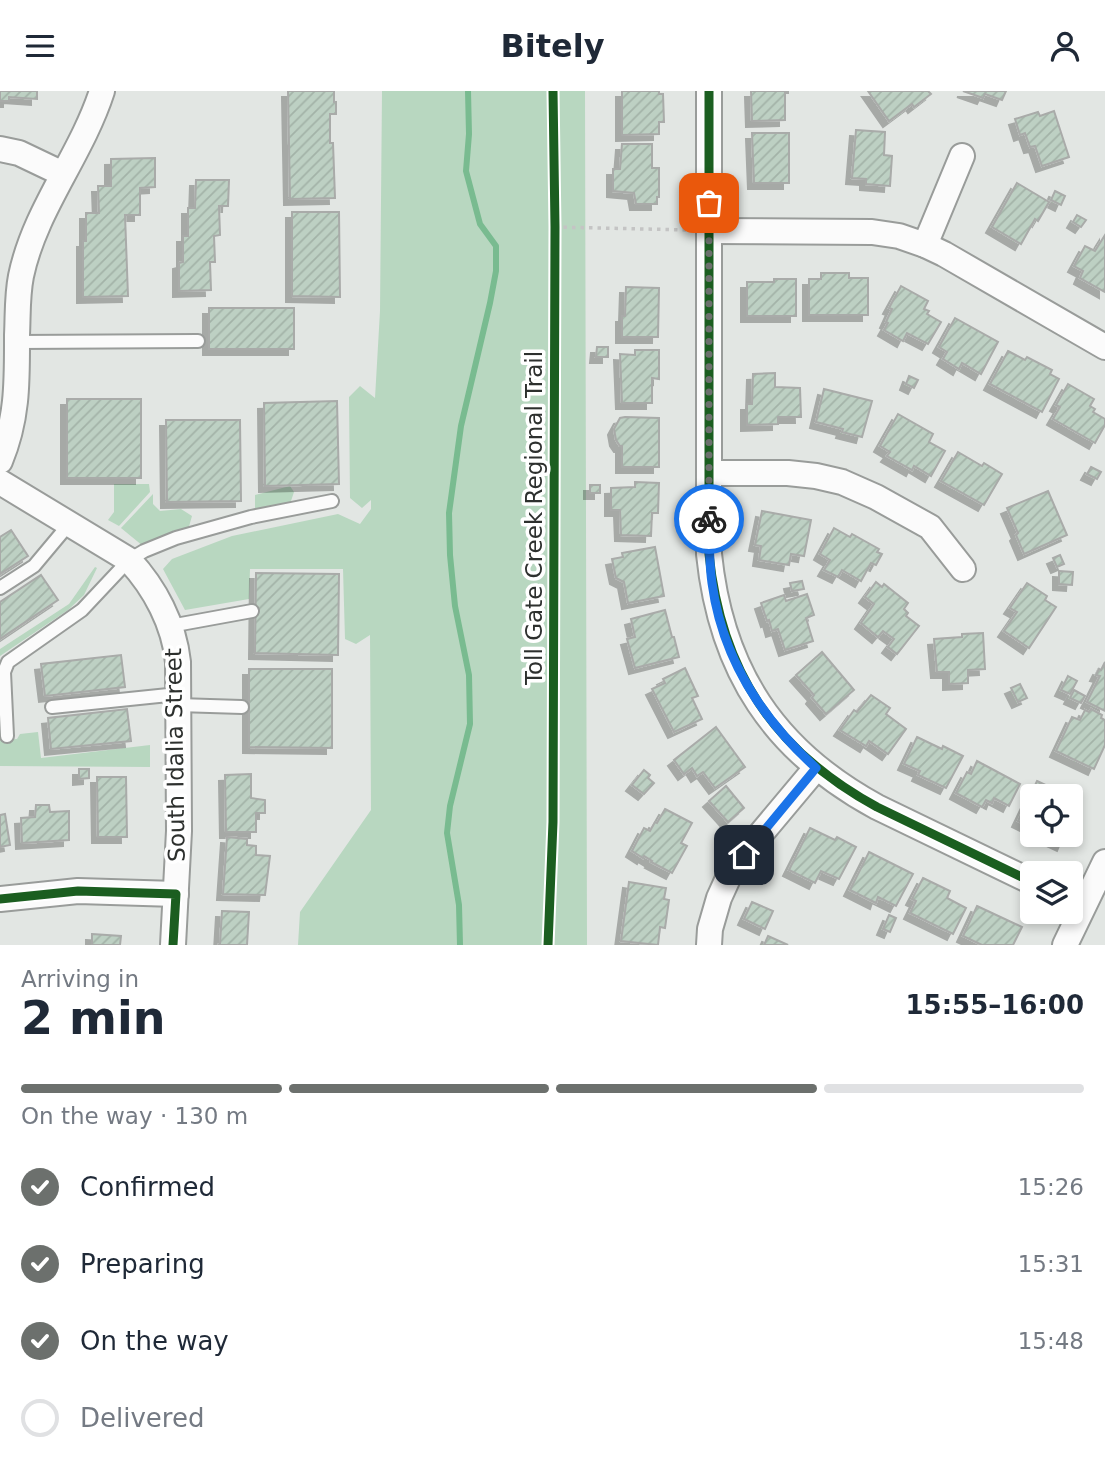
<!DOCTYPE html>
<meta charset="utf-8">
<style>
body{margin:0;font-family:"DejaVu Sans",sans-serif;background:#f2f2f3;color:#1f2937;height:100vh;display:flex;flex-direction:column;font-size:26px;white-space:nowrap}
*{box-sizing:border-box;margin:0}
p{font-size:23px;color:#747a83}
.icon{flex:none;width:38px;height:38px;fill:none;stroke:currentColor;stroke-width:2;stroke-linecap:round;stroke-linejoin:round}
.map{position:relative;height:854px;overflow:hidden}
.sheet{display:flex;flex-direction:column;background:#fff;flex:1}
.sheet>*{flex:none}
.tools{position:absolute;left:1020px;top:693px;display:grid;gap:14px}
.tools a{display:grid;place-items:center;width:63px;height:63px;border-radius:7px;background:#fff;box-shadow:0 4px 10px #0003;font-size:35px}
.pin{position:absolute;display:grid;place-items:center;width:60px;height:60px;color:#fff;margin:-30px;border-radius:14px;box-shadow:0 4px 10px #0006}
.courier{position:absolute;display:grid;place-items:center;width:70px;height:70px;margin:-35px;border:5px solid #1a73e8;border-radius:50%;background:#fff;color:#222;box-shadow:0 2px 9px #0007}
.headline em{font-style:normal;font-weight:700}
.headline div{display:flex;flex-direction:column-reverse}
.headline{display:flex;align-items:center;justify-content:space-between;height:119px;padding:0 21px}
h1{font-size:46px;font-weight:700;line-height:52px}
.bar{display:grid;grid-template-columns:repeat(4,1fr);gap:10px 7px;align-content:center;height:84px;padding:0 21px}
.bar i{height:9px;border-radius:5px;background:#e0e1e3}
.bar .current{background:#6c706d}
.bar p{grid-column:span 4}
ol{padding:0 21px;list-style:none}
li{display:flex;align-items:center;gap:21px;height:77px}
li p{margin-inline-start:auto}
li .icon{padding:7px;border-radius:50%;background:#6c706d;color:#fff;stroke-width:4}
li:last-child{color:#747a83}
li i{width:38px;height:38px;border:4px solid #e0e1e3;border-radius:50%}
header{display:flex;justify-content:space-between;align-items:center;height:91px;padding:0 21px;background:#fff;font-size:32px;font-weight:700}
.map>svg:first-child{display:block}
</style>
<header><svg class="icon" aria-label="menu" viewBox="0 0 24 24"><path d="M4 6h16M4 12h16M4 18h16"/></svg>Bitely<svg class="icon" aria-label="person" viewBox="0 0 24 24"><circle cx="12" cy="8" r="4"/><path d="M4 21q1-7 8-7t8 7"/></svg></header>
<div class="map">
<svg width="1105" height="854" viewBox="0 0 1105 854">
<defs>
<pattern id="building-hatch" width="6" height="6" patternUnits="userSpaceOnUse" patternTransform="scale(1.75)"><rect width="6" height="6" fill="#bdd0c3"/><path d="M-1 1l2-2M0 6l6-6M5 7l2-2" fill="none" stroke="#a3b3a8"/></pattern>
<filter id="shadow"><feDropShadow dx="-6" dy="6" stdDeviation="0" flood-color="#0004"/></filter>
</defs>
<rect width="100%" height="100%" fill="#e2e6e3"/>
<!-- grass -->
<g fill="#b8d7c0">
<path d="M382,0h203l2,854h-289l2,-33 71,-102 -1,-175 -14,9 -11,-5 -2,-70h-93l-1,30 -64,11 -22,-41 9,-10 60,-23 106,-22 22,10 11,-15v-9l-9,8 -12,-10 -1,-101 11,-11 15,12 5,-87z"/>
<path d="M114,393h35l1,8 -31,34 -11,-6 6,-8z"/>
<path d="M290,395l4,6 -4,12 -35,6v-15z"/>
<path d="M153,403v10l7,7 21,-2 11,7 -4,14 -45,16 -22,-18z"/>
<path d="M95,476l2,1 -13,27 -16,15 -68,46v-7l69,-45z"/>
<path d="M38,641l3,26 109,-13v22l-150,-1v-26l17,-1 3,-5z"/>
</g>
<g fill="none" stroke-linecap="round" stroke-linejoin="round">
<!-- stream -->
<path stroke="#79bb90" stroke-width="6" d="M460,854l-1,-40 -12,-72 3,-27 20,-82 -1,-49 -14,-69 -5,-51 -1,-42 12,-87 29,-123 6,-32v-25l-16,-22 -14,-53 3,-37 -1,-43"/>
</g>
<!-- building -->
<g fill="url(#building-hatch)" stroke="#a9aba9" stroke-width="2" filter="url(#shadow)">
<path d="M0,0h37v8l-28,-2v4h-9z"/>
<path d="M288,0h46v11h2v12h-6v29h3l2,55 -45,1z"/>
<path d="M622,0h37v3h4l1,28h-5v12l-37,1z"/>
<path d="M751,0h37v2h-3v27l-33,1z"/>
<path d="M868,0h60l3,3 -17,13 -2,-3 -23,17z"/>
<path d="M963,0h43l-4,9 -17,-6 -2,4z"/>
<path d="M1054,20l15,46 -27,9 -7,-20 -5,1 -5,-14 -5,2 -5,-16 23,-7 2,4z"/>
<path d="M856,39l29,2 -1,23 8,1 -2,30 -24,-2v-5l-14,-1z"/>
<path d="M752,42h37v50h-35z"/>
<path d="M622,53h30v24h7v29h-2v7h-21l-2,-11 -21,-2v-22h7z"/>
<path d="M155,67v29l-15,1v27h-15l3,81 -45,1v-56h3v-28h13l-1,-27h13v-27z"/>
<path d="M196,89h33l-1,26h-9l1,29 -6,1 1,26h-5l1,28 -32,1v-28l4,-1v-26h5v-28h7z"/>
<path d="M1017,92l32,19 -11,19 -3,-2 -14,25 -29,-17z"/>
<path d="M1055,100l10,5 -4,9 -10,-5z"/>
<path d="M292,121h47l1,85 -48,-1z"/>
<path d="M1077,124l9,5 -5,7 -8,-5z"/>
<path d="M1105,144v57l-25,-14 3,-7 -9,-5 11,-20 10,5z"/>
<path d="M821,182h28v5h19v37h-59v-36h12z"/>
<path d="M774,188h22v37h-49v-34h27z"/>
<path d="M901,195l27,15 -4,8 5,2 -2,3 14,8 -13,22 -21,-11 -4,8 -19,-11 4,-7 -2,-1 6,-13 -3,-1z"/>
<path d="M626,196l33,1 -1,49h-36v-21h3z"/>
<rect x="209" y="217" width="85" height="41"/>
<path d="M955,227l43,24 -17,32 -19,-11 -3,6 -16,-10 4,-7 -8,-5z"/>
<path d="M597,256h11v10h-12z"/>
<path d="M635,259h24v29l-7,-1v25h-30l-2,-49 15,1z"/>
<path d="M1008,260l17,9 2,-3 25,13 -2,4 9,5 -17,33 -52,-28z"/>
<path d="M775,282v14l25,1 1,29h-23v7l-31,1v-21h5l1,-30z"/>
<path d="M909,285l9,4 -4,8 -8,-4z"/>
<path d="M1068,293l26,15 -4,7 5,3 -2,3 12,7v6l-10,18 -42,-24 7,-12 -4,-2z"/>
<path d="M824,298l48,12 -10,36 -20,-5 1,-3 -27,-7z"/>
<rect x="67" y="308" width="74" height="79"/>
<path d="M337,310l2,83 -74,2 -1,-83z"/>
<path d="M898,323l35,20 -4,8 16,9 -14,25 -17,-10 -2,4 -25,-14 3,-4 -10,-6z"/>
<path d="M625,326l34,1v49h-37v-21h-2l-4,-6 -2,-11 6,-11z"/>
<path d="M166,329h74l1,81 -74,1z"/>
<path d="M958,361l24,14 2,-3 18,11 -18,31 -43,-24z"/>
<path d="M1091,376l10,5 -4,7 -10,-5z"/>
<path d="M635,391l24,1 -1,30h-6l-1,23 -30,-1 -1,-25h-9v-22l24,-1z"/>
<rect x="590" y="394" width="10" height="8"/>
<path d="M1048,400l19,44 -43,19 -8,-19 2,-2 -11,-25z"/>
<path d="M762,420l49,9 -7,36 -13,-2 -2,11 -30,-5 2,-14 -6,-1z"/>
<path d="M834,437l16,9 2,-3 27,15 -2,3 5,2 -6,11 -5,-2 -10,18 -19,-11 -4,7 -14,-7 6,-10 -10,-6z"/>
<path d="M11,439l17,26 -28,18v-37z"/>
<path d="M655,456l9,49 -36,7 -4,-21 -8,-4 -4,-19 11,-2 -1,-4z"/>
<path d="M1060,464l4,9 -7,3 -4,-9z"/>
<path d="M1059,480l14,1 -1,13 -13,-1z"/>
<path d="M256,482l83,1 -1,81 -83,-2z"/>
<path d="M41,484l17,25 -58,39v-37z"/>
<path d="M802,490l2,8 -12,2 -2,-8z"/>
<path d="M876,491l6,5 2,-3 24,19 -4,6 4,4 -2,3 13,10 -22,28 -9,-7 6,-8 -11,-8 -5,6 -17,-14 13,-19 -9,-7z"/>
<path d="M1027,492l20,13 -2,4 11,7 -27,41 -25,-17 13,-19 -7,-4z"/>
<path d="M807,503l7,21 -8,3 7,23 -28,9 -7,-21 -6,2 -3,-11 -2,1 -6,-18 23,-8 2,6z"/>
<path d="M665,519l7,27h2l5,20 -44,11 -8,-29 8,-2 -4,-18z"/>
<path d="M983,542l2,36 -17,1v13l-19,1v-12h-12l-3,-33 28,-2v-3z"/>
<path d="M822,561l32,38 -28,24 -14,-16 2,-3 -18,-20z"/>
<path d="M121,564l4,32 -80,9 -4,-32z"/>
<path d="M1105,571v49l-18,-9 13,-26 -4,-1 3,-6 2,1z"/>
<path d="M685,577l13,28 -6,2 10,21 -28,13 -22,-43 13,-6 -2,-4z"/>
<path d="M249,578h83v79l-83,-1z"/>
<path d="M1068,585l9,5 -7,13 -9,-4z"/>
<path d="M1020,593l7,14 -9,4 -7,-14z"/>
<path d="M1074,599l11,6 -4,7 -11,-5z"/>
<path d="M871,604l19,13 -4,6 20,15 -18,25 -19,-13 -3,5 -26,-16 14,-20 3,2z"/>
<path d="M127,618l4,32 -80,8 -3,-31z"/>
<path d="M1091,618l11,6 -1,3 4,2v25l-11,24 -38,-18 16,-34 8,3 5,-10 4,2z"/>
<path d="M716,636l29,40 -30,21 -12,-16 -6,4 -5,-8 -8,6 -10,-14z"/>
<path d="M917,646l25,12 1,-3 20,10 -17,32 -28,-13 2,-4 -16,-7z"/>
<path d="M977,670l43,23 -11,22 -15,-8 -2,5 -6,-3 -4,7 -26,-14 11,-21 4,2z"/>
<path d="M79,678h10v9l-10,1z"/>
<path d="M644,679l6,5 -2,3 6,5 -10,11 -12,-9z"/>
<path d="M251,683v24l14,2v13h-9v19h-30l-1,-57z"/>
<path d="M97,686h29l1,60h-29z"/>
<path d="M1037,690l28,13 -1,2h-32v32l-14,-7z"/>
<path d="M726,695l18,22 -16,14 -19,-21z"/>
<path d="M36,714h13l1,7 19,-1v29l-47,3 -1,-25 14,-1z"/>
<path d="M665,718l27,14 -11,20 6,3 -15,27 -21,-11 1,-1 -8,-5 -1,2 -11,-7 12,-23 6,3 5,-9 2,1z"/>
<path d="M5,723l5,31 -10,2v-32z"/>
<path d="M810,737l25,12 2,-3 19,10 -17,32 -18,-8 -6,12 -26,-13z"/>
<path d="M1042,744h25l-4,10z"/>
<path d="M227,746l20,2v6l9,1v9l14,1 -5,39 -42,-1z"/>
<path d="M869,761l44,22 -17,32 -18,-9 -2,6 -26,-13z"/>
<path d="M923,787l27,13 -3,7 19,10 -13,26 -43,-21 6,-12 -4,-2z"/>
<path d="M629,791l37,6 -2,11 5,1 -4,28 -5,-1 -2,18 -37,-4z"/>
<path d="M752,811l21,9 -8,18 -21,-10z"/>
<path d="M977,815l45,21 -9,18h-31l-19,-9z"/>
<path d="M222,820l27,1 -2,33h-29l2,-1z"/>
<path d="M889,824l7,3 -6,14 -7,-3z"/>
<path d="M92,843l29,2 -1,9h-28z"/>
<path d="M768,845l20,9h-24z"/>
</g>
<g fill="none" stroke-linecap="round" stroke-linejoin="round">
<!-- service casing -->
<g stroke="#999c9a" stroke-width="16">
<g id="service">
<path d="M17,251l181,-1"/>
<path d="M0,497l34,-22 36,-43"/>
<path d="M170,535l82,-15"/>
<path d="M178,614l64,2"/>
<path d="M52,616l126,-13"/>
<path d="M7,645l-3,-64 4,-10 74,-52 47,-50 15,-9 32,-13 75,-21 81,-16"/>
</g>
</g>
<!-- minor casing -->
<g stroke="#999c9a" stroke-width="28">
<g id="minor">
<path d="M709,0v463c12,117 65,197 168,253l155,75"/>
<path d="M0,58l19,4 44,21"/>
<path d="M709,140l163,1 27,4 26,9 19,9 161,93"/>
<path d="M925,154l37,-89"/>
<path d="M0,370c18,-43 17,-81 17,-126 1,-20 0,-39 4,-59 14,-67 60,-120 81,-185"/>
<path d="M709,382h79l28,3 26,6 34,15 54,30 33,42"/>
<path d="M0,391l129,78c26,28 45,64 49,102l1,169 -6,114"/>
<path d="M0,808l78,-8 98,3"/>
<path d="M709,854l1,-16 9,-31 10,-22 15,-22 72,-86"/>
<path d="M1065,854l40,-83"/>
</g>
</g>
<!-- path -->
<path stroke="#c4c4c4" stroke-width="3.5" stroke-dasharray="3.5 5" stroke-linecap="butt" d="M555,136l134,3"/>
<!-- service -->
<use href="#service" stroke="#fbfbfb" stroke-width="12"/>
<!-- minor -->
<use href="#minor" stroke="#fbfbfb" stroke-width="24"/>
<!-- cycleway casing -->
<g stroke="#fff" stroke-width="13">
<g id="cycleway">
<path d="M709,0v463c12,117 65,197 168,253l155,75"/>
<path d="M0,808l78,-8 98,3 -3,51"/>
<path d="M548,854l5,-123 2,-595 -2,-136"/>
</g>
</g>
<!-- cycleway -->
<use href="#cycleway" stroke="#1b5e20" stroke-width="9"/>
</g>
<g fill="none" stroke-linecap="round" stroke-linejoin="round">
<!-- done -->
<path stroke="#6c706d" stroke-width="7" stroke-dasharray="0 12.6" d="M709,112v316"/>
<!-- route -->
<path stroke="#1a73e8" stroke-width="9" d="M709,428c0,21 0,43 3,64 10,74 50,136 104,185l-72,87"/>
</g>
<g text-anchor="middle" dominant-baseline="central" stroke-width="7" stroke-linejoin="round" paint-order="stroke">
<!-- street labels -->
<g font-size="23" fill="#2d302e" stroke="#fff">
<text transform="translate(534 427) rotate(-90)">Toll Gate Creek Regional Trail</text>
<text transform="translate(175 664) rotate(-91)">South Idalia Street</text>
</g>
</g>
</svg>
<div class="tools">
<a><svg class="icon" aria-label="locate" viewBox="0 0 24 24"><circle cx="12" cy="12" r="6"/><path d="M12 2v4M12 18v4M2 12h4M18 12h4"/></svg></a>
<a><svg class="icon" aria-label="layers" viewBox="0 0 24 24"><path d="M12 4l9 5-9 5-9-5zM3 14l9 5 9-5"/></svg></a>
</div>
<div class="pin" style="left:709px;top:112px;background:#ea580c"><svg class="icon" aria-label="bag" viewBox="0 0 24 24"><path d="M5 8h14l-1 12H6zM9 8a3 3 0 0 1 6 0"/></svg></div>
<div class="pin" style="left:744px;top:764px;background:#1f2937"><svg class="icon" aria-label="home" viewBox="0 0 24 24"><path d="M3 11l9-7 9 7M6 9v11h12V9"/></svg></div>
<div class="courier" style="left:709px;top:428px"><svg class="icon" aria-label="bike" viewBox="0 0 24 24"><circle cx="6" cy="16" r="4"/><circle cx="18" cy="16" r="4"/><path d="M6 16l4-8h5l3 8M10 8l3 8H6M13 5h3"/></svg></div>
</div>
<section class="sheet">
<div class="headline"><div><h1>2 min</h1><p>Arriving in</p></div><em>15:55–16:00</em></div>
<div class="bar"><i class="current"></i><i class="current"></i><i class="current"></i><i></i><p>On the way · 130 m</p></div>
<ol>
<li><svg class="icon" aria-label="check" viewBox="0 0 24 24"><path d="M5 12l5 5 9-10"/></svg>Confirmed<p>15:26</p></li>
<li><svg class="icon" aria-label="check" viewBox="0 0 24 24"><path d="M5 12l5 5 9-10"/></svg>Preparing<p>15:31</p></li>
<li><svg class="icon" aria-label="check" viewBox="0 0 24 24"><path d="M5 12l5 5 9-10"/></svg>On the way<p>15:48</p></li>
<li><i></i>Delivered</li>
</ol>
</section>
